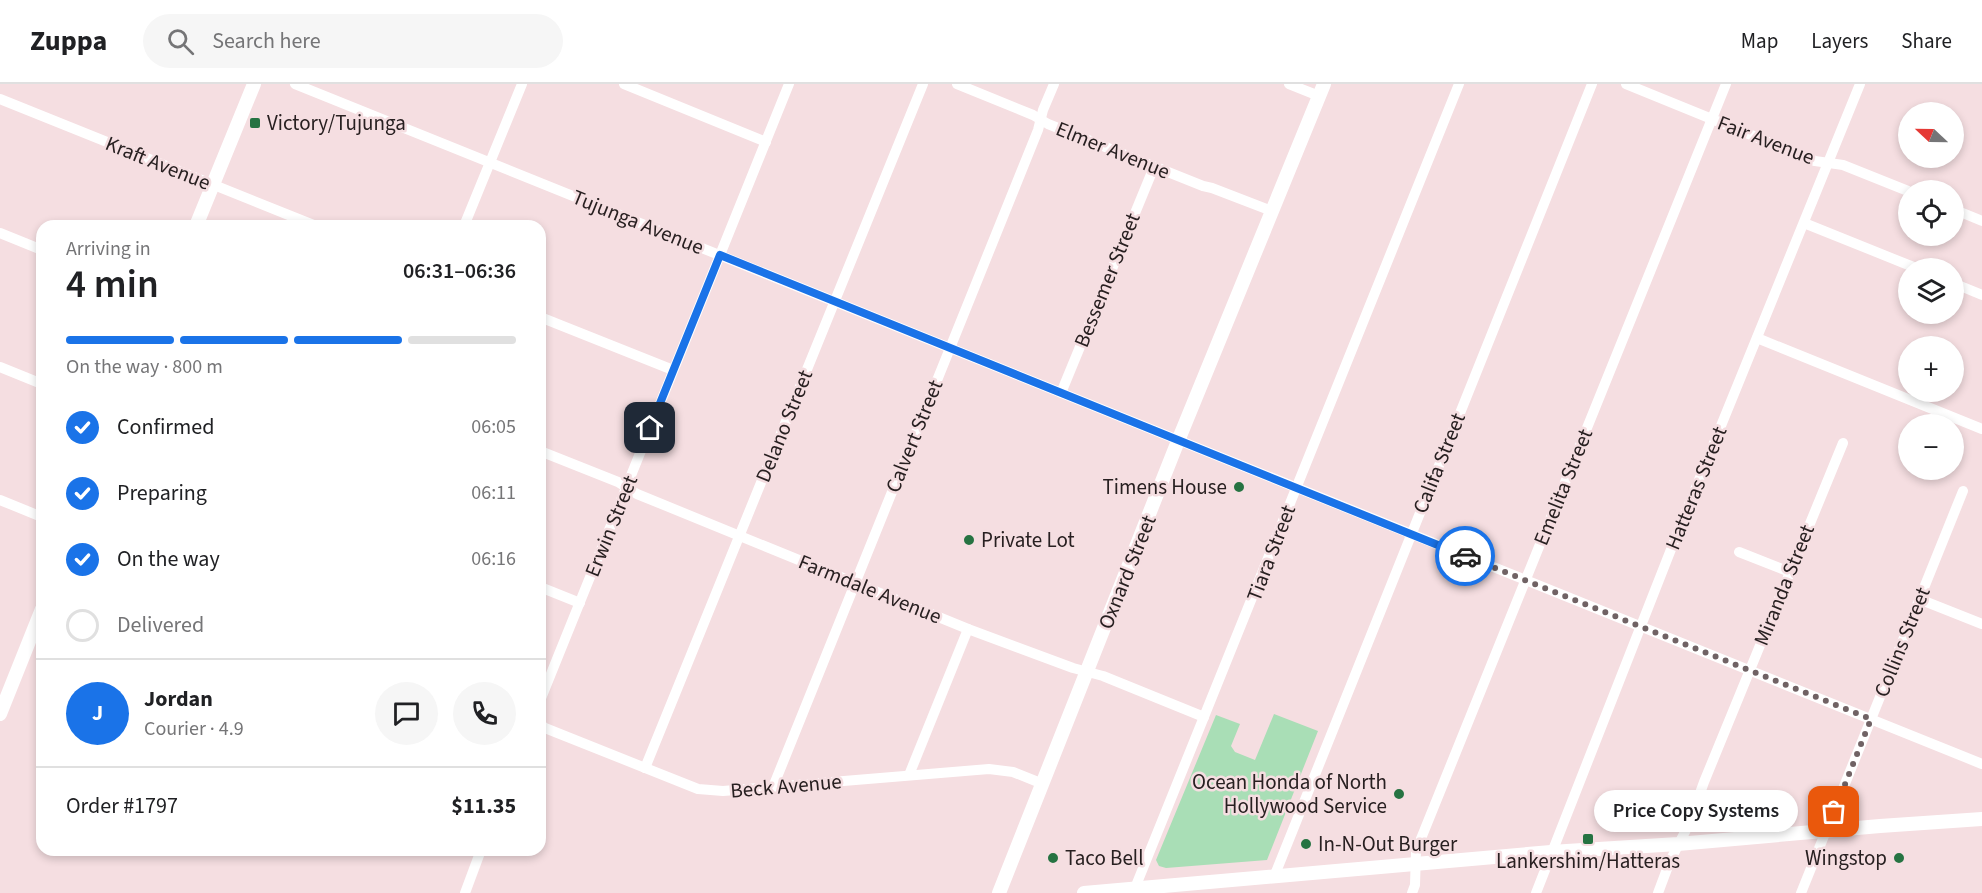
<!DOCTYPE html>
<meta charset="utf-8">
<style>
body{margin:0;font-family:"Source Sans 3",sans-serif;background:#f6f6f6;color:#202124;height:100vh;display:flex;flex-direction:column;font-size:22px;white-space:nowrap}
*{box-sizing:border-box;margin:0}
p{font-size:20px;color:#757577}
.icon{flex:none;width:33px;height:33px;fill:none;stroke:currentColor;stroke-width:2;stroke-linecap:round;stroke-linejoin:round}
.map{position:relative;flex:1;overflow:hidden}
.side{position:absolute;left:36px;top:136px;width:510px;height:636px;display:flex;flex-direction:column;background:#fff;border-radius:18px;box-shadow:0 3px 9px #0003}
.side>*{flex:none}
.needle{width:39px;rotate:292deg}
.fabs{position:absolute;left:1898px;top:18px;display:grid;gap:12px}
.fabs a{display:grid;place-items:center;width:66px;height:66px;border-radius:50%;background:#fff;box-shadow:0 3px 9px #0003;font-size:30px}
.pin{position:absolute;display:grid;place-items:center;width:51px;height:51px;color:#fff;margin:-26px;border-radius:12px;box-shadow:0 3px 9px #0006}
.courier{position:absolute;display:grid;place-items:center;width:60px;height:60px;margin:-30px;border:4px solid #1a73e8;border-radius:50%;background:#fff;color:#222;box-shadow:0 2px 8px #0007}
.bubble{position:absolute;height:42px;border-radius:21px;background:#fff;box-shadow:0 3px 9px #0003;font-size:20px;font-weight:600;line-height:42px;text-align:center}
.summary em{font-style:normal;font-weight:600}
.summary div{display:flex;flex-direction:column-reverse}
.summary{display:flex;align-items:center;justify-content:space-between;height:102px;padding:0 30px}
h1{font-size:39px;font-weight:600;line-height:45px}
.bar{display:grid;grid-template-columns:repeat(4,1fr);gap:9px 6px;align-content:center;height:72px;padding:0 30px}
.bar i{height:8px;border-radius:4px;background:#e0e0e0}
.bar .active{background:#1a73e8}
.bar p{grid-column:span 4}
.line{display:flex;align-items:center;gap:15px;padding:0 30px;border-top:2px solid #e0e0e0}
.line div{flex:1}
.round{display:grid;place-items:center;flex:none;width:63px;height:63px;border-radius:32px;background:#f6f6f6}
ol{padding:0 30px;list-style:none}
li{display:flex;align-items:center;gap:18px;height:66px}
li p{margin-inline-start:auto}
li .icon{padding:6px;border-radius:50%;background:#1a73e8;color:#fff;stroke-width:4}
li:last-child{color:#757577}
li i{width:33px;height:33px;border:3px solid #e0e0e0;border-radius:50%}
header{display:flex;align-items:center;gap:36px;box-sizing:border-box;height:84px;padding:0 30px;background:#fff;border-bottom:2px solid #e0e0e0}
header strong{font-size:28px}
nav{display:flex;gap:33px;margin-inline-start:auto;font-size:21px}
.search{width:420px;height:54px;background:#f6f6f6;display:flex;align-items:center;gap:15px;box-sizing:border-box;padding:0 21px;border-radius:33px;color:#757577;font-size:22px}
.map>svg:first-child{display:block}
</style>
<header>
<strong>Zuppa</strong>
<div class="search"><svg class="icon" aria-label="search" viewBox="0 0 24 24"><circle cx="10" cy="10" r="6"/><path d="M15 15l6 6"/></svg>Search here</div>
<nav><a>Map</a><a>Layers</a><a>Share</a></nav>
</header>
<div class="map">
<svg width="1982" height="809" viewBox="0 0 1982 809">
<rect width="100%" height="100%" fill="#f5dee1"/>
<!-- green -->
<path fill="#a9deb6" d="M1274,630l44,17 -51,129 -101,8 -7,-2 -3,-6 60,-145 24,9 -9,22 4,6 20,8z"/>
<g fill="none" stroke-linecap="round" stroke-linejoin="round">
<!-- minor -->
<g stroke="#fff" stroke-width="10">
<path d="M295,0l1687,680"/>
<path d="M624,0l142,58"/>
<path d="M957,0l76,31 15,9 155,62 9,2 60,23"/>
<path d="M1289,0l30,12"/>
<path d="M1626,0l189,77 28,4 65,26"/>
<path d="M0,15l316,127"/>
<path d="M1953,125l29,12"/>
<path d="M1804,139l112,45"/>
<path d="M464,142l58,-142"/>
<path d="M0,149l42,17"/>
<path d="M1953,199l29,12"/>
<path d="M540,233l133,53"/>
<path d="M1757,254l225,91"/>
<path d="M0,283l42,17"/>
<path d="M1061,309l93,-226"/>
<path d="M540,367l78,31 19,12 331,135 105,39 30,8 101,41"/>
<path d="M0,416l42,17"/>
<path d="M1739,468l51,20"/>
<path d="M540,503l40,16"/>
<path d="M1919,515l63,25"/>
<path d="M540,617l249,-617"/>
<path d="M540,640l5,4 153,61 25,2 266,-22 24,3 30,12"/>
<path d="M645,684l278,-684"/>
<path d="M909,691l59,-146"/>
<path d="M773,703l265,-657 5,-20 11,-26"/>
<path d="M1274,793l318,-793"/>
<path d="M1135,804l324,-804"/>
<path d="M465,809l16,-43"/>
<path d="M1412,809l3,-8 1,-34 310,-767"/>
<path d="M1536,809l143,-364 181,-445"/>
<path d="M1658,809l12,-32 19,-37 15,-42 139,-339"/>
<path d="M1801,809l162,-402"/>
</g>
<!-- major -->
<g stroke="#fff" stroke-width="14">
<path d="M196,142l58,-142"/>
<path d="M0,630l42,-105"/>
<path d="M999,809l179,-452 146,-357"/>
<path d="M1084,809l467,-41 127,-8 202,-18 102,-7"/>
</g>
</g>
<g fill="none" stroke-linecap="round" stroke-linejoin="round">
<!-- done -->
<path stroke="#706264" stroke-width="6" stroke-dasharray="0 10.8" d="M1465,472l406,163 -37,93"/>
<!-- route -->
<path stroke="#1a73e8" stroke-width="8" d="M650,344l70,-173 745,301"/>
</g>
<!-- markers -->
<g fill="#267342" stroke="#f5dee1" stroke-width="2">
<rect x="249" y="33" width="12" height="12" rx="3"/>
<circle cx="1239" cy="403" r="6"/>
<circle cx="969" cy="456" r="6"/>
<circle cx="1399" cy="710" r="6"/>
<rect x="1582" y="749" width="12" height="12" rx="3"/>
<circle cx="1306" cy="760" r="6"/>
<circle cx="1053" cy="774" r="6"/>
<circle cx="1899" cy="774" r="6"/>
</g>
<g text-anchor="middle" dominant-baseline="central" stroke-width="5" stroke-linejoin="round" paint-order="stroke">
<!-- poi labels -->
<g font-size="21" fill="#282021" stroke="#f5dee1" text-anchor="start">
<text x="267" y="39">Victory/Tujunga</text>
<text x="1227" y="403" text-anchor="end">Timens House</text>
<text x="981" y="456">Private Lot</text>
<text x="1387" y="698" text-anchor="end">Ocean Honda of North<tspan x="1387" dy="24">Hollywood Service</tspan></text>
<text x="1318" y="760">In-N-Out Burger</text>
<text x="1065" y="774">Taco Bell</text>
<text x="1887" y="774" text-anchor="end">Wingstop</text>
<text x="1588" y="777" text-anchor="middle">Lankershim/Hatteras</text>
</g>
<!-- street labels -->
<g font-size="21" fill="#282021" stroke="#f5dee1">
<text transform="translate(1766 56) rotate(21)">Fair Avenue</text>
<text transform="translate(1113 66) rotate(22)">Elmer Avenue</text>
<text transform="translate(158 79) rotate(22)">Kraft Avenue</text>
<text transform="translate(638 138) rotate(22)">Tujunga Avenue</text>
<text transform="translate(1107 196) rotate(-68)">Bessemer Street</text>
<text transform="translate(784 342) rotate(-68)">Delano Street</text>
<text transform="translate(914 352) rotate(-68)">Calvert Street</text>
<text transform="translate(1439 379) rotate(-68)">Califa Street</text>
<text transform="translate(1563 403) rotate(-68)">Emelita Street</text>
<text transform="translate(1696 404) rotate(-68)">Hatteras Street</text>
<text transform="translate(611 442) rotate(-68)">Erwin Street</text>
<text transform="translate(1271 469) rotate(-69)">Tiara Street</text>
<text transform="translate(1127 488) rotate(-68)">Oxnard Street</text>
<text transform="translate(1784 501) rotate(-68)">Miranda Street</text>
<text transform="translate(870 505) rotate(22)">Farmdale Avenue</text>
<text transform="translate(1902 558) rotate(-68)">Collins Street</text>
<text transform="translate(786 702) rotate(-5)">Beck Avenue</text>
</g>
</g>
</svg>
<div class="fabs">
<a><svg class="needle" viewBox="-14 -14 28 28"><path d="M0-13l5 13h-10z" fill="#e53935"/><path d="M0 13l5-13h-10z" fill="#757577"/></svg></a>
<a><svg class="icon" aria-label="locate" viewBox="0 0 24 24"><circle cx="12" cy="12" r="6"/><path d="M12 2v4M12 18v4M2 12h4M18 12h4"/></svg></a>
<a><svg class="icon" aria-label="layers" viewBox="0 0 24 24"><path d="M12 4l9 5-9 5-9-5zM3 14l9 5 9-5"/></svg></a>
<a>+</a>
<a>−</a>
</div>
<div class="pin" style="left:1834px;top:728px;background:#ea580c"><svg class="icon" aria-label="bag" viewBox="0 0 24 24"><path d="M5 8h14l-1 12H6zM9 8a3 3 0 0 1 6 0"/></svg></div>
<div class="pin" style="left:650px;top:344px;background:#1f2937"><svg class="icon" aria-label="home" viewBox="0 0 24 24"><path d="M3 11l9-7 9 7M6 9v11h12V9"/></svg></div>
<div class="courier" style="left:1465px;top:472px"><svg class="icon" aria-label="car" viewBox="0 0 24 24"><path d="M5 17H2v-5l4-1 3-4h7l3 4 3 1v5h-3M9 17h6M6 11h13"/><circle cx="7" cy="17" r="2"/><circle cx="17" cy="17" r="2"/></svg></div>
<div class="bubble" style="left:1594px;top:706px;width:204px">Price Copy Systems</div>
<section class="side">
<div class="summary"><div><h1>4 min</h1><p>Arriving in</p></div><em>06:31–06:36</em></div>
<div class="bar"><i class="active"></i><i class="active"></i><i class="active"></i><i></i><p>On the way · 800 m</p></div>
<ol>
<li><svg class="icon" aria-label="check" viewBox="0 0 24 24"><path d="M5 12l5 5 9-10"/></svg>Confirmed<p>06:05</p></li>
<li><svg class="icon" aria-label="check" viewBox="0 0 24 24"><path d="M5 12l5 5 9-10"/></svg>Preparing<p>06:11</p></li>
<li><svg class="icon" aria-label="check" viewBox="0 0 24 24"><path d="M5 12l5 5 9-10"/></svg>On the way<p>06:16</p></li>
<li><i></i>Delivered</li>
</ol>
<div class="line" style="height:108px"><b class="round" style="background:#1a73e8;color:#fff">J</b><div><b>Jordan</b><p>Courier · 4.9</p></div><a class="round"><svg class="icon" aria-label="chat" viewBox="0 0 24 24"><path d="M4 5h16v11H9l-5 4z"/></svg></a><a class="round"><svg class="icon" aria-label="phone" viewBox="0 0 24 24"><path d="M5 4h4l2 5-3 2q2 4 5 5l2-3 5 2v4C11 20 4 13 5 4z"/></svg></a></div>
<div class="line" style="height:78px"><div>Order #1797</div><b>$11.35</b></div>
</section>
</div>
